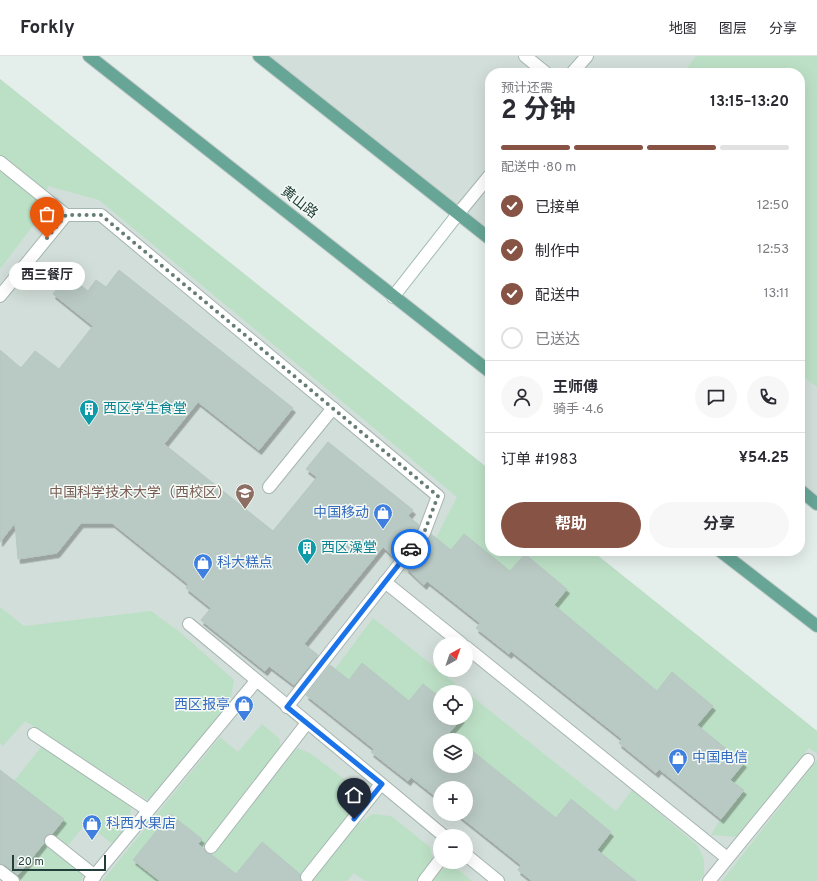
<!DOCTYPE html>
<html lang="zh">
<meta charset="utf-8">
<style>
body{margin:0;font-family:Overpass,"Noto Sans SC",sans-serif;background:#f7f7f7;color:#2b2b33;height:100vh;display:flex;flex-direction:column;font-size:15px;white-space:nowrap}
*{box-sizing:border-box;margin:0}
p{font-size:13px;color:#7c7c81}
.icon{flex:none;width:22px;height:22px;fill:none;stroke:currentColor;stroke-width:2;stroke-linecap:round;stroke-linejoin:round}
.map{position:relative;flex:1;overflow:hidden}
.sheet{position:absolute;left:485px;top:12px;width:320px;height:488px;display:flex;flex-direction:column;background:#fff;border-radius:16px;box-shadow:0 4px 16px #0002}
.sheet>*{flex:none}
.needle{width:26px;rotate:40deg}
.controls{position:absolute;left:433px;top:581px;display:grid;gap:8px}
.controls a{display:grid;place-items:center;width:40px;height:40px;border-radius:50%;background:#fff;box-shadow:0 4px 16px #0002;font-size:20px}
.scale{position:absolute;left:12px;bottom:10px;width:94px;box-sizing:border-box;padding-left:4px;border:2px solid #224039;border-top:0;font-size:11px;line-height:14px;white-space:nowrap;color:#224039;-webkit-text-stroke:3px #f5faf7;paint-order:stroke}
.pin{position:absolute;display:grid;place-items:center;width:34px;height:34px;color:#fff;margin:-41px -17px;border-radius:50% 50% 50% 0;rotate:-45deg;box-shadow:0 0 4px #0007}
.pin .icon{rotate:45deg}
.courier{position:absolute;display:grid;place-items:center;width:40px;height:40px;margin:-20px;border:3px solid #1a73e8;border-radius:50%;background:#fff;color:#222;box-shadow:0 1px 5px #0007}
.bubble{position:absolute;height:28px;border-radius:14px;background:#fff;box-shadow:0 4px 16px #0002;font-size:13px;font-weight:700;line-height:28px;text-align:center}
.summary em{font-style:normal;font-weight:700}
.summary div{display:flex;flex-direction:column-reverse}
.summary{display:flex;align-items:center;justify-content:space-between;height:68px;padding:0 16px}
h1{font-size:26px;font-weight:700;line-height:30px}
.bar{display:grid;grid-template-columns:repeat(4,1fr);gap:6px 4px;align-content:center;height:48px;padding:0 16px}
.bar i{height:5px;border-radius:3px;background:#e1e1e2}
.bar .on{background:#875344}
.bar p{grid-column:span 4}
.line{display:flex;align-items:center;gap:10px;padding:0 16px;border-top:1px solid #e1e1e2}
.line div{flex:1}
.round{display:grid;place-items:center;flex:none;width:42px;height:42px;border-radius:21px;background:#f7f7f7}
ol{padding:0 16px;list-style:none}
li{display:flex;align-items:center;gap:12px;height:44px}
li p{margin-inline-start:auto}
li .icon{padding:4px;border-radius:50%;background:#875344;color:#fff;stroke-width:4}
li:last-child{color:#7c7c81}
li i{width:22px;height:22px;border:2px solid #e1e1e2;border-radius:50%}
.cta{display:flex;gap:8px;margin-top:auto;padding:8px 16px}
.cta a{flex:1;height:46px;border-radius:24px;background:#875344;color:#fff;font-size:16px;font-weight:700;line-height:46px;text-align:center}
.cta a+a{background:#f7f7f7;color:#2b2b33}
header{display:flex;align-items:center;gap:24px;box-sizing:border-box;height:56px;padding:0 20px;background:#fff;border-bottom:1px solid #e1e1e2}
header strong{font-size:19px}
nav{display:flex;gap:22px;margin-inline-start:auto;font-size:14px}
.map>svg:first-child{display:block}
</style>
<header>
<strong>Forkly</strong>
<nav><a>地图</a><a>图层</a><a>分享</a></nav>
</header>
<div class="map">
<svg width="817" height="825" viewBox="0 0 817 825">
<defs>
<filter id="shadow"><feDropShadow dx="2.5" dy="4.5" stdDeviation="0" flood-color="#0004"/></filter>
</defs>
<rect width="100%" height="100%" fill="#e4eeea"/>
<!-- built -->
<g fill="#d2ded9" fill-rule="evenodd">
<path d="M259,0h558v445l-17,-13v-415h-310v166z"/>
<path d="M0,23l490,391v81h102l225,180v150h-817zM440,588h26v26h-26zM440,636h26v26h-26zM440,684h26v26h-26zM440,732h26v26h-26zM440,780h26v26h-26z"/>
</g>
<!-- green -->
<g fill="#bce0c6">
<path d="M696,0h121v331l-17,-13v-301h-117z"/>
<path d="M0,23l490,391v81h102l225,180v23l-8,-6 -72,89 -26,-2 7,-12 26,-32 -14,-11 14,-18 -47,-37 16,-19 -41,-34 -15,19 -103,-86 13,-17 -42,-34 -15,17 -46,-37 -13,16 -15,-12 21,-41 -358,-297 -51,-14 -9,32 -39,51z"/>
<path d="M0,551l24,19 127,-15 30,22 53,47 -4,23 -81,98 -124,-80 -22,25 -3,-3z"/>
<path d="M373,562l243,193 16,-21 66,56 6,14v15l-5,6h-63l-39,-31 14,-19 -40,-31 -15,18 -46,-37 -14,17 -30,-52v-6h-8l-9,-7 13,-15h4v-26h-26v5l-17,-13 -14,17 -47,-38 -13,17 -14,-11z"/>
<path d="M262,668l17,14 2,10 -78,100 -5,-4 4,-5 -32,-25 -37,46 27,21h-58l118,-144 18,15z"/>
<path d="M42,690l89,57 -1,18 -13,20 -6,2 -25,-20 -20,25 -16,-12 13,-17 -49,-38z"/>
<path d="M297,692l13,5 46,35 4,15 -58,72 -40,-32 -26,31 -23,-19z"/>
<path d="M817,704v121h-95z"/>
<path d="M373,758l18,2 39,31 3,13 -16,21h-52l-11,-8 -7,8h-35l47,-58z"/>
<path d="M44,787l39,31 -1,7h-61l-21,-17v-19l26,21z"/>
<path d="M452,809l20,16h-39l7,-10z"/>
</g>
<!-- building -->
<g fill="#b9c9c3" stroke="#b6c8c1" filter="url(#shadow)">
<path d="M119,214l174,138 -34,42 -61,-48 -34,42 109,87 44,-54 -11,-8 22,-27 85,68 -5,6 11,9 -2,4 -22,29 -12,-11 -79,97 14,11 -24,30 -25,-19 -4,5 -64,-51 10,-12 -25,-20 2,-4 -76,-61h-31l-24,30 -39,6 -3,-36 -15,19v-192l21,18 14,-17 24,18 34,-43 -40,-32 15,-19 20,16 8,-11 10,7z"/>
<path d="M431,478l20,16 13,-16 46,37 15,-17 42,35 -13,16 103,86 15,-19 41,34 -16,19 47,38 -14,17 14,10 -23,29 -62,-50 -3,4 -37,-30 3,-4 -111,-88 -2,3 -33,-26 4,-5 -53,-42 -3,4 -18,-17z"/>
<path d="M362,607l47,38 14,-17 17,13v21h22l-13,15 9,7h-18v26h26v-20l90,72 15,-19 40,33 -14,18 39,31h-104l-14,-11 3,-5 -64,-51h9v-26h-26v12l-29,-23 -3,4 -37,-29 3,-3 -68,-54 24,-30 19,15z"/>
<path d="M0,714l64,49 -12,15 -7,2 -1,7 -26,32 -13,-10 -5,-1z"/>
<path d="M170,758l32,25 -4,5 6,5 2,4 5,1 25,20 26,-32 38,32v2l1,5h-141l-27,-21z"/>
</g>
<g fill="none" stroke-linecap="round" stroke-linejoin="round">
<!-- lane casing -->
<g stroke="#a6b6b1" stroke-width="14">
<g id="lane">
<path d="M525,0l21,17"/>
<path d="M572,17l15,-17"/>
<path d="M0,106l66,53h35l337,281 -14,37 -137,174"/>
<path d="M458,158l32,-39"/>
<path d="M269,431l64,-79"/>
<path d="M385,526l77,62"/>
<path d="M189,568l255,212"/>
<path d="M466,591l261,211"/>
<path d="M34,678l114,76"/>
<path d="M51,785l44,35"/>
<path d="M211,791l96,-124"/>
<path d="M466,799l32,26"/>
<path d="M0,815l13,10"/>
<path d="M307,821l74,-93"/>
<path d="M90,825l166,-200"/>
<path d="M424,825l16,-21"/>
<path d="M709,825l99,-121"/>
</g>
</g>
<!-- street casing -->
<g stroke="#a6b6b1" stroke-width="14">
<path id="street" d="M0,240l66,-81"/>
</g>
<!-- secondary casing -->
<g stroke="#a1bab2" stroke-width="14">
<path id="secondary" d="M393,241l65,-83"/>
</g>
<!-- primary casing -->
<g stroke="#c1cac8" stroke-width="14">
<g id="primary">
<path d="M89,0l401,316"/>
<path d="M259,0l231,183"/>
<path d="M800,434l17,14"/>
<path d="M720,495l97,75"/>
</g>
</g>
<!-- lane -->
<use href="#lane" stroke="#fff" stroke-width="12"/>
<!-- street -->
<use href="#street" stroke="#fff" stroke-width="12"/>
<!-- secondary -->
<use href="#secondary" stroke="#fff" stroke-width="12"/>
<!-- primary -->
<use href="#primary" stroke="#67a596" stroke-width="12"/>
</g>
<g fill="none" stroke-linecap="round" stroke-linejoin="round">
<!-- done -->
<path stroke="#667d77" stroke-width="4" stroke-dasharray="0 7.2" d="M47,182l19,-23h35l337,281 -14,37 -13,16"/>
<!-- route -->
<path stroke="#1a73e8" stroke-width="5" d="M354,763l28,-35 -95,-77 124,-158"/>
</g>
<!-- icons -->
<defs>
<g id="building-pin" transform="scale(1)"><path d="M0 17L-7.5 6A9.5 9.5 0 1 1 7.5 6Z" fill="#0f9aa8" stroke="#f5faf7"/><path d="M-4-6H4V6H1V3H-1V6H-4ZM-2.5-4.3h1.7v1.8h-1.7ZM.8-4.3h1.7v1.8H.8ZM-2.5-1h1.7V.8h-1.7ZM.8-1h1.7V.8H.8Z" fill="#fff"/></g>
<g id="university-pin" transform="scale(1)"><path d="M0 17L-7.5 6A9.5 9.5 0 1 1 7.5 6Z" fill="#8d6e63" stroke="#f5faf7"/><path d="M0-5L7-2L0 1L-7-2ZM-4 1L0 2.5L4 1V4Q0 6-4 4Z" fill="#fff"/></g>
<g id="shop-pin" transform="scale(1)"><path d="M0 17L-7.5 6A9.5 9.5 0 1 1 7.5 6Z" fill="#3f7fe0" stroke="#f5faf7"/><path d="M-5-2.5h2.3a2.7 3.5 0 0 1 5.4 0H5L5.5 6h-11ZM-1.5-2.5h3a1.5 2.3 0 0 0-3 0Z" fill="#fff"/></g>
</defs>
<g fill-rule="evenodd">
<use href="#building-pin" x="89" y="353"/>
<use href="#university-pin" x="245" y="437"/>
<use href="#shop-pin" x="383" y="457"/>
<use href="#building-pin" x="307" y="492"/>
<use href="#shop-pin" x="203" y="507"/>
<use href="#shop-pin" x="244" y="649"/>
<use href="#shop-pin" x="678" y="702"/>
<use href="#shop-pin" x="92" y="768"/>
</g>
<g text-anchor="middle" dominant-baseline="central" stroke-width="3" stroke-linejoin="round" paint-order="stroke">
<!-- street labels -->
<g font-size="14" fill="#224039" stroke="#f5faf7">
<text transform="translate(299 147) rotate(38)">黄山路</text>
</g>
<!-- culture labels -->
<g font-size="14" fill="#0d838f" stroke="#f5faf7" text-anchor="start">
<text x="103" y="353">西区学生食堂</text>
<text x="321" y="492">西区澡堂</text>
</g>
<!-- education labels -->
<g font-size="14" fill="#785e54" stroke="#f5faf7" text-anchor="end">
<text x="231" y="437">中国科学技术大学（西校区）</text>
</g>
<!-- shop labels -->
<g font-size="14" fill="#366cbe" stroke="#f5faf7" text-anchor="start">
<text x="369" y="457" text-anchor="end">中国移动</text>
<text x="217" y="507">科大糕点</text>
<text x="230" y="649" text-anchor="end">西区报亭</text>
<text x="692" y="702">中国电信</text>
<text x="106" y="768">科西水果店</text>
</g>
</g>
</svg>
<div class="controls">
<a><svg class="needle" viewBox="-14 -14 28 28"><path d="M0-13l5 13h-10z" fill="#e53935"/><path d="M0 13l5-13h-10z" fill="#7c7c81"/></svg></a>
<a><svg class="icon" aria-label="locate" viewBox="0 0 24 24"><circle cx="12" cy="12" r="6"/><path d="M12 2v4M12 18v4M2 12h4M18 12h4"/></svg></a>
<a><svg class="icon" aria-label="layers" viewBox="0 0 24 24"><path d="M12 4l9 5-9 5-9-5zM3 14l9 5 9-5"/></svg></a>
<a>+</a>
<a>−</a>
</div>
<div class="scale">20 m</div>
<div class="pin" style="left:47px;top:182px;background:#ea580c"><svg class="icon" aria-label="bag" viewBox="0 0 24 24"><path d="M5 8h14l-1 12H6zM9 8a3 3 0 0 1 6 0"/></svg></div>
<div class="pin" style="left:354px;top:763px;background:#1f2937"><svg class="icon" aria-label="home" viewBox="0 0 24 24"><path d="M3 11l9-7 9 7M6 9v11h12V9"/></svg></div>
<div class="courier" style="left:411px;top:493px"><svg class="icon" aria-label="car" viewBox="0 0 24 24"><path d="M5 17H2v-5l4-1 3-4h7l3 4 3 1v5h-3M9 17h6M6 11h13"/><circle cx="7" cy="17" r="2"/><circle cx="17" cy="17" r="2"/></svg></div>
<div class="bubble" style="left:9px;top:206px;width:76px">西三餐厅</div>
<section class="sheet">
<div class="summary"><div><h1>2 分钟</h1><p>预计还需</p></div><em>13:15–13:20</em></div>
<div class="bar"><i class="on"></i><i class="on"></i><i class="on"></i><i></i><p>配送中 · 80 m</p></div>
<ol>
<li><svg class="icon" aria-label="check" viewBox="0 0 24 24"><path d="M5 12l5 5 9-10"/></svg>已接单<p>12:50</p></li>
<li><svg class="icon" aria-label="check" viewBox="0 0 24 24"><path d="M5 12l5 5 9-10"/></svg>制作中<p>12:53</p></li>
<li><svg class="icon" aria-label="check" viewBox="0 0 24 24"><path d="M5 12l5 5 9-10"/></svg>配送中<p>13:11</p></li>
<li><i></i>已送达</li>
</ol>
<div class="line" style="height:72px"><a class="round"><svg class="icon" aria-label="person" viewBox="0 0 24 24"><circle cx="12" cy="8" r="4"/><path d="M4 21q1-7 8-7t8 7"/></svg></a><div><b>王师傅</b><p>骑手 · 4.6</p></div><a class="round"><svg class="icon" aria-label="chat" viewBox="0 0 24 24"><path d="M4 5h16v11H9l-5 4z"/></svg></a><a class="round"><svg class="icon" aria-label="phone" viewBox="0 0 24 24"><path d="M5 4h4l2 5-3 2q2 4 5 5l2-3 5 2v4C11 20 4 13 5 4z"/></svg></a></div>
<div class="line" style="height:52px"><div>订单 #1983</div><b>¥54.25</b></div>
<div class="cta"><a>帮助</a><a>分享</a></div>
</section>
</div>
